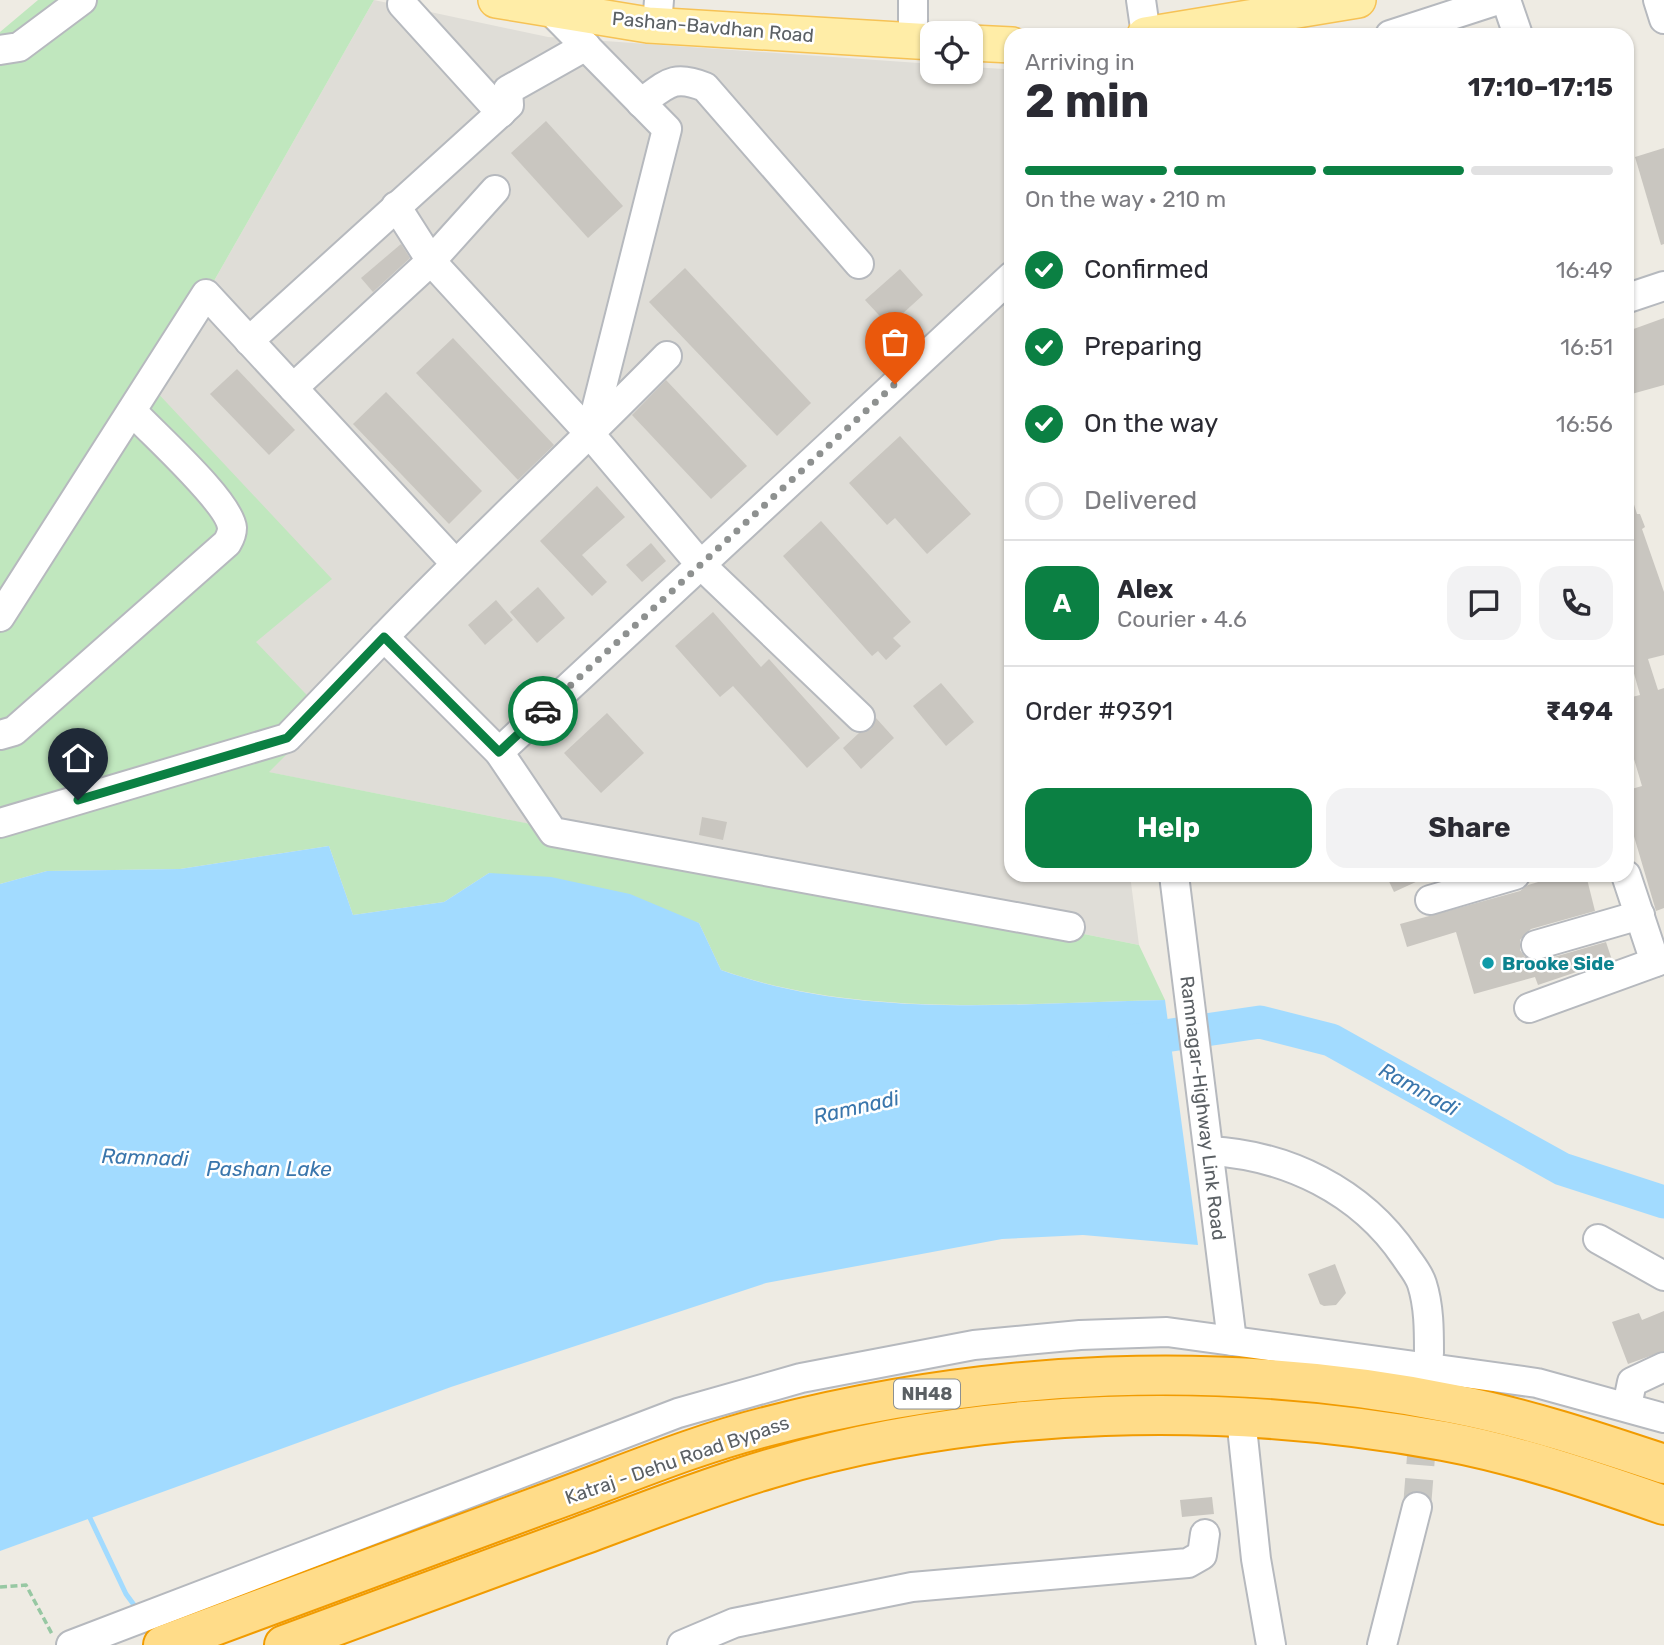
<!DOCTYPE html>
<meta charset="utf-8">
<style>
body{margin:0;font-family:Rubik,sans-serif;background:#f2f2f3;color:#2b2b33;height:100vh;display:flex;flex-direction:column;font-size:26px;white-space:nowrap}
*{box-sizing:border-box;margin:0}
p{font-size:23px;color:#7c7c81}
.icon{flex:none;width:38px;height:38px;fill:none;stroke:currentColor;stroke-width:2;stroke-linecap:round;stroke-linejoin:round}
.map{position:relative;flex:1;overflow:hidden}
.sheet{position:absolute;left:1004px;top:28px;width:630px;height:854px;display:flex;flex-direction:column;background:#fff;border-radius:21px;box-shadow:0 2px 5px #0004}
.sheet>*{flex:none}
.tools{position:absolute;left:920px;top:21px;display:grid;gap:14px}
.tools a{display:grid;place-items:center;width:63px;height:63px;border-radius:14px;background:#fff;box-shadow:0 2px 5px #0004;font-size:35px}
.pin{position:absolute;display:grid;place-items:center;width:60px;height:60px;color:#fff;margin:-72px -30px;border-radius:50% 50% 50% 0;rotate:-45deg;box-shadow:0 0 7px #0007}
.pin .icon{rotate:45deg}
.courier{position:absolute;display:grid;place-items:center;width:70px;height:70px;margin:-35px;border:5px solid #0b8043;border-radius:50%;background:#fff;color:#222;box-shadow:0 2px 9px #0007}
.headline em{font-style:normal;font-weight:700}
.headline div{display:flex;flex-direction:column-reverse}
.headline{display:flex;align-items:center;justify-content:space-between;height:119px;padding:0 21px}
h1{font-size:46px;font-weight:700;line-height:52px}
.bar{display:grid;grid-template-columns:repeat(4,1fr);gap:10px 7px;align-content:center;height:84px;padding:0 21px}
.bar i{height:9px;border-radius:5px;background:#e1e1e2}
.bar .active{background:#0b8043}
.bar p{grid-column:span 4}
.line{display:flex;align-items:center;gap:18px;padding:0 21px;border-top:2px solid #e1e1e2}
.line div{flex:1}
.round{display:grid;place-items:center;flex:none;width:74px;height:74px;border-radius:21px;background:#f2f2f3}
ol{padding:0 21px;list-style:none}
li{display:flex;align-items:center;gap:21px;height:77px}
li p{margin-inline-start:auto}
li .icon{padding:7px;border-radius:50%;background:#0b8043;color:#fff;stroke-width:4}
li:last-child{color:#7c7c81}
li i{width:38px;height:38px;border:4px solid #e1e1e2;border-radius:50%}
.cta{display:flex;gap:14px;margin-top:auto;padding:14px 21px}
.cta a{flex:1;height:80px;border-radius:21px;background:#0b8043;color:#fff;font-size:28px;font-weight:700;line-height:80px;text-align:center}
.cta a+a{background:#f2f2f3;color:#2b2b33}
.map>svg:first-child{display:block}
</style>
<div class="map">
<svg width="1664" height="1645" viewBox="0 0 1664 1645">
<rect width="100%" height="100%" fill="#eeebe3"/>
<!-- industrial -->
<path fill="#dfddd7" d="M374,0l174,37 385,27v8h38v-5l33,2 8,5v801h118l9,70 -871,-173 -12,-130 -103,-254z"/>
<!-- green -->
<path fill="#c0e7be" d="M38,0h336l-221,388 179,191 -76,63 70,73 -57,57 870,173 26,55c-147,3 -303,19 -444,-30l-22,-47 -210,-50 -45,29 -91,13 -24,-69 -149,23 -133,2 -47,13v-852z"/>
<!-- water -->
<path fill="#a2dbff" d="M329,846l24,69 91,-13 45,-29 62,4 79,17 69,29 22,47c140,50 297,33 444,30l33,245 -115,-10 -81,4 -236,44 -315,104 -451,164v-667l47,-13 133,-2z"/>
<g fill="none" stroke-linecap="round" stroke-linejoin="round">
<!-- stream -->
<path stroke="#a2dbff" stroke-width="5" d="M90,1518l36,76 11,15"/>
<!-- river -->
<path stroke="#a2dbff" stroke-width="33" d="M1124,1042l136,-20 71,18 231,129 102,33"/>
</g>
<!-- building -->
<g fill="#c9c6c0">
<path d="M546,121l77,85 -35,32 -77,-85z"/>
<path d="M1664,148v96l-3,1 -26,-88z"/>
<path d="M401,244l9,14 -37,34 -12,-14z"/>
<path d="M685,268l126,135 -34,33 -128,-134z"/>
<path d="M900,269l23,26 -34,31 -24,-26z"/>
<path d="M1664,318v67l-36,10v-64z"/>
<path d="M453,338l101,107 -36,35 -102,-107z"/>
<path d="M237,369l58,61 -26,25 -59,-61z"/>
<path d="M666,380l81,86 -36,33 -79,-84z"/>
<path d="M386,392l96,99 -33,33 -96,-100z"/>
<path d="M900,436l71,78 -44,40 -32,-36 -8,7 -38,-42z"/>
<path d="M597,486l28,31 -43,38 25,27 -15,14 -52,-55z"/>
<path d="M1628,495h3l6,19h3l5,13 -3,2 22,63v63l-16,4 10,31 6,-2v220l-8,3 -28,-95v-26l14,-4 -11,-37 -3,1v-52l12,-3 -12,-43z"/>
<path d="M821,521l90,101 -18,16 8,8 -15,14 -8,-9 -6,5 -89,-100z"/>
<path d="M651,543l15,18 -24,21 -16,-17z"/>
<path d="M538,587l27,31 -28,25 -27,-31z"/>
<path d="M496,600l17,20 -28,25 -17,-20z"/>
<path d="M713,612l48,55 8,-8 71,79 -33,30 -74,-82 -13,11 -45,-51z"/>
<path d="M941,683l33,39 -28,24 -33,-40z"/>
<path d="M607,713l37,40 -43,40 -37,-40z"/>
<path d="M876,718l18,20 -33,31 -18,-21 16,-15 12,-4z"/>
<path d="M702,817l25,5 -4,18 -24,-5z"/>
<path d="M1386,875h45l-37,17z"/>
<path d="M1562,875l4,4 20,-4 9,36 -64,18 -11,11v10l5,7 15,4 66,-19 6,18 -74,25 -3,-8 -61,17 -18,-62 -49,15 -7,-23 120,-33 8,-6z"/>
<path d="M1335,1264l11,29 -10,12 -12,1 -4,-2 -12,-30z"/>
<path d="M1664,1311v40l-36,13 -16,-42 27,-9 3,7z"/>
<path d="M1212,1497l2,17 -32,3 -2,-17z"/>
</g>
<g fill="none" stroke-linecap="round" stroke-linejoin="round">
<!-- minor-tunnel -->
<path stroke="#c9c8c3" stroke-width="28" stroke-dasharray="28 14" stroke-linecap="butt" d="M1417,1507l7,-88"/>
<!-- minor casing -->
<g stroke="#b6b9be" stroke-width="32">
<g id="minor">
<path d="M913,0v42"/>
<path d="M1141,0l5,35"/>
<path d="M1506,0l12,35"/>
<path d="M1658,0l6,19"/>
<path d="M402,4l99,109"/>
<path d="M550,10l117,119 -77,305"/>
<path d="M657,25l2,-25"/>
<path d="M1390,35l108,-35"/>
<path d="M0,50l19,-3 63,-47"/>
<path d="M641,103c26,-19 32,-29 64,-16l154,177"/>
<path d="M396,206l35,55 159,173 110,130 160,153"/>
<path d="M1628,298l36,-12"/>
<path d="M249,341l260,-236 -1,-15 78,-44"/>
<path d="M293,388l138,-127 64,-71"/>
<path d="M0,617l206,-323 249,269"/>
<path d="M384,637c92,-96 190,-186 283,-281"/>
<path d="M0,735l14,-4 213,-188c3,-5 5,-9 5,-15 -2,-26 -80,-95 -100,-117"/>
<path d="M499,752l513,-476"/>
<path d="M0,823l287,-85 97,-101 115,115 54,80 517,95"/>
<path d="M1174,875l58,466"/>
<path d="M1626,875l29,87"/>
<path d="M1430,900l85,-25"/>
<path d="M1536,945l104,-30"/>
<path d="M1529,1008l135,-49"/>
<path d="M1209,1151c78,4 152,40 196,105 6,9 14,18 17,28 7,22 7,46 7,69"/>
<path d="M1598,1239l66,37"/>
<path d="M1627,1406l5,-24 32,-15"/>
<path d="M1241,1418l15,141 15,86"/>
<path d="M71,1645l607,-232 123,-35 173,-33 106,-10 87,-3 370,51 127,35"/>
<path d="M682,1645l52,-22 178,-36 276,-24 14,-8 3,-21"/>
<path d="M1382,1645l35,-138"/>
</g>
</g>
<!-- major casing -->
<g stroke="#f6c255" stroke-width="38">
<g id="major">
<path d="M496,0l152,25 285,17"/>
<path d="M1145,35l213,-35"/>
<path d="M971,43l41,2"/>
</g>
</g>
<!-- highway casing -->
<g stroke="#f19b00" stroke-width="42">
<g id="highway">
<path d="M163,1645c127,-47 254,-94 381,-141 73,-26 146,-58 221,-77 223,-58 463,-69 689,-23 72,14 141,37 210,60"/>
<path d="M284,1645c98,-36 197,-73 296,-109 63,-23 125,-48 189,-67 213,-64 457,-68 675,-28 75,14 148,39 220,64"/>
</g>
</g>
<!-- path -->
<path stroke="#97c8a3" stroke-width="3.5" stroke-dasharray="7 3.5" stroke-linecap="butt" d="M0,1587l26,-2 26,49"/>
<!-- minor -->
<use href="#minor" stroke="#fff" stroke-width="28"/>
<!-- major -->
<use href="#major" stroke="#ffeda7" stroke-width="35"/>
<!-- highway -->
<use href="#highway" stroke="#ffdc89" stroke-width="38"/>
</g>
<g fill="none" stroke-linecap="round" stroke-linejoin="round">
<!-- done -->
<path stroke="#8e9190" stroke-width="7" stroke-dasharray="0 12.6" d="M543,711l352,-327"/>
<!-- route -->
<path stroke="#0b8043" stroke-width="9" d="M78,800l209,-62 97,-101 115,115 44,-41"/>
</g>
<!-- markers -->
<circle fill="#0f9aa8" stroke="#fff" stroke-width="2.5" cx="1488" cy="963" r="7"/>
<g text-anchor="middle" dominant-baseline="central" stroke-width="5" stroke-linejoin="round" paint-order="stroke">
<!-- shield labels -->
<rect fill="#fff" stroke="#8c9092" stroke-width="2" x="894" y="1379.5" width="66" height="29" rx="5"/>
<g font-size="18" font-weight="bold" fill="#5b6064">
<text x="927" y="1394">NH48</text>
</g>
<!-- street labels -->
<g font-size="19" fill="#5b6064" stroke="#fff">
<text transform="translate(713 27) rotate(5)">Pashan-Bavdhan Road</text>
<text transform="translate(1203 1108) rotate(83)">Ramnagar-Highway Link Road</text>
<text transform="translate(677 1460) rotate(-19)">Katraj - Dehu Road Bypass</text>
</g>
<!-- culture labels -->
<g font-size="19" font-weight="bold" fill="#0d838f" stroke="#fff" text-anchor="start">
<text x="1502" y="963">Brooke Side</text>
</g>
<!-- water labels -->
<g font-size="21" font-style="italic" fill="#3a76ac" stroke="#fff">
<text transform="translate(1419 1089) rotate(29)">Ramnadi</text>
<text transform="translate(856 1107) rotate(-13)">Ramnadi</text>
<text transform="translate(145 1157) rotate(2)">Ramnadi</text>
<text x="269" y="1168">Pashan Lake</text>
</g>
</g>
</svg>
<div class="tools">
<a><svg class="icon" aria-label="locate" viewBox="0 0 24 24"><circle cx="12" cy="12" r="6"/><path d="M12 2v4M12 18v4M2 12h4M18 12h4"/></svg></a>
</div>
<div class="pin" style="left:895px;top:384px;background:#ea580c"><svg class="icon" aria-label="bag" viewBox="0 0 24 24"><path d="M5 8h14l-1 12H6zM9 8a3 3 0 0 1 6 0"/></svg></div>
<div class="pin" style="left:78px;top:800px;background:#1f2937"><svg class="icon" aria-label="home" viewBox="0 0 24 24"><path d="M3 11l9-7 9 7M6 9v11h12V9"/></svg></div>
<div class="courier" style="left:543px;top:711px"><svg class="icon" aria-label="car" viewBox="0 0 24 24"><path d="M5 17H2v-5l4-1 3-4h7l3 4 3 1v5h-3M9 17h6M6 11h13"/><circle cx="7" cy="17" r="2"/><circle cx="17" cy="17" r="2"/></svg></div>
<section class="sheet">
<div class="headline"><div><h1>2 min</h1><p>Arriving in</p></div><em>17:10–17:15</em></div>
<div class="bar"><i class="active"></i><i class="active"></i><i class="active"></i><i></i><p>On the way · 210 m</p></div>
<ol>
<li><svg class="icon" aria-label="check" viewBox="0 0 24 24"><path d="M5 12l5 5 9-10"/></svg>Confirmed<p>16:49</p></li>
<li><svg class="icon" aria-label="check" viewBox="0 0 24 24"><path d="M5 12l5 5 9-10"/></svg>Preparing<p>16:51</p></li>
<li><svg class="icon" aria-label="check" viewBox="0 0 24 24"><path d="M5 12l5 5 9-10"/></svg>On the way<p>16:56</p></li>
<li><i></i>Delivered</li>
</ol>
<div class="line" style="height:126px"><b class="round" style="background:#0b8043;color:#fff">A</b><div><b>Alex</b><p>Courier · 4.6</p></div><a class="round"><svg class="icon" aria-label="chat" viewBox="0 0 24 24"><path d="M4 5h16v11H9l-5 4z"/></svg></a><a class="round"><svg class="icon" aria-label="phone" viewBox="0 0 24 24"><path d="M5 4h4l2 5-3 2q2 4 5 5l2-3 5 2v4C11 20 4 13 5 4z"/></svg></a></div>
<div class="line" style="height:91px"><div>Order #9391</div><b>₹494</b></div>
<div class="cta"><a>Help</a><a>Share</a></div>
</section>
</div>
